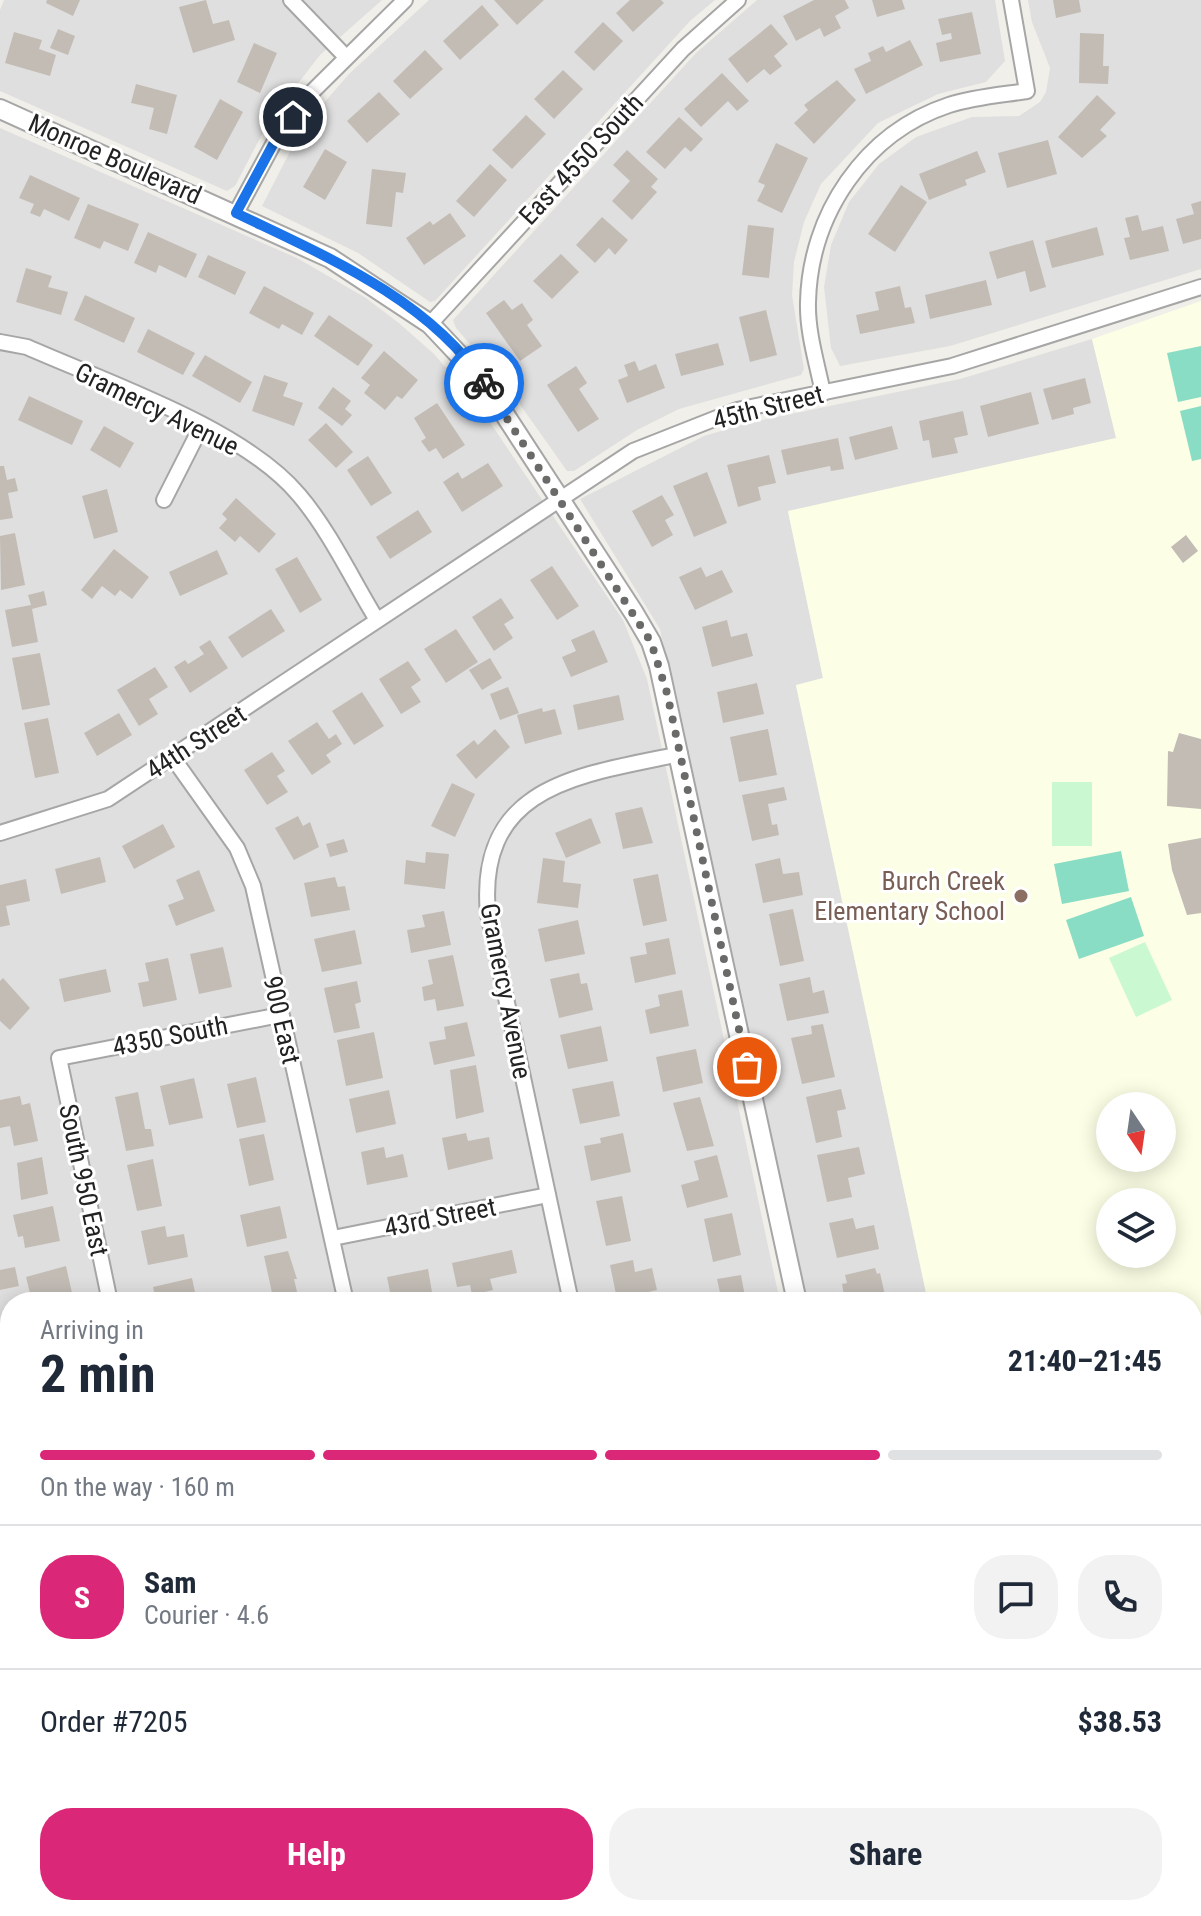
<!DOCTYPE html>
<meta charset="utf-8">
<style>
body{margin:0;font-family:"Roboto Condensed",sans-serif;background:#f2f2f3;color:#1f2937;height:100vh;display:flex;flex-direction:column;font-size:30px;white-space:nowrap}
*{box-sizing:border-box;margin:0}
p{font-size:26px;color:#747a83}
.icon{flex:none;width:44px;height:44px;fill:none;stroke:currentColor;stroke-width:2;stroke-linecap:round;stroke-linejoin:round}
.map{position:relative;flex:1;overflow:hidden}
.details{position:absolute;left:0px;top:1292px;width:1202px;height:624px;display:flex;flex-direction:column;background:#fff;border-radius:32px 32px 0 0;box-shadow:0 4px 20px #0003}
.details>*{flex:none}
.needle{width:52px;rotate:167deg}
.buttons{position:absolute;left:1096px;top:1092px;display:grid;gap:16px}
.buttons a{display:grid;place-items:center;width:80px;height:80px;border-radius:50%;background:#fff;box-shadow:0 4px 20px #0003;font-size:40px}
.pin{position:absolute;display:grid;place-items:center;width:68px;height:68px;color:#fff;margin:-34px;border:4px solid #fff;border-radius:50%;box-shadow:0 2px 8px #0007}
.courier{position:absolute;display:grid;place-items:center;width:80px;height:80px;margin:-40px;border:6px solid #1a73e8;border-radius:50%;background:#fff;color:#222;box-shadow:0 2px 10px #0007}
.headline em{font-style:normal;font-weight:700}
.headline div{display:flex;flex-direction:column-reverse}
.headline{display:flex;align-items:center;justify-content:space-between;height:136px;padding:0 40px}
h1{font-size:52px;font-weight:700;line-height:60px}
.bar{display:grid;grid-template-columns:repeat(4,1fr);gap:12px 8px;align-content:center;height:96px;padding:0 40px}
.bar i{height:10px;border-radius:6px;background:#e0e1e3}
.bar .current{background:#db2777}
.bar p{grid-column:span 4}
.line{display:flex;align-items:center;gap:20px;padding:0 40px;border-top:2px solid #e0e1e3}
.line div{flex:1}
.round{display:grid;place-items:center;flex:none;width:84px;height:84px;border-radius:32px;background:#f2f2f3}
.action{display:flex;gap:16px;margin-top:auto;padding:16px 40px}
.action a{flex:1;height:92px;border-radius:32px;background:#db2777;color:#fff;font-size:32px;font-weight:700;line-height:92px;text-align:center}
.action a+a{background:#f2f2f3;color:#1f2937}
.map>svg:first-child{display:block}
</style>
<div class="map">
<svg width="1201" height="1916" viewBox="0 0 1201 1916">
<rect width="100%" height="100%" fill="#f1efe9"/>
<!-- residential -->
<g fill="#e0dfdf">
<path d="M4,0h378l-62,55 -51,66 -34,65 -8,5 -227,-100v-81z"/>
<path d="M429,0h286l-25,21 -255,280 -5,1 -72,-49 -96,-47 35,-68 26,-34 26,-30z"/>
<path d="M757,0h238l10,61 -19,21 -48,12 -60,29 -57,61 -17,38 -10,40 -2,33 12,74 -3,6 -122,34 -42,21 -63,41h-7l-58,-82 -53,-61 -3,-8 243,-267z"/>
<path d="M1028,0h173v269l-251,77 -110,20 -9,-18 -7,-61 7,-42 18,-43 30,-38 37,-27 56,-20 47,-1 21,-14 6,-10 4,-24 -18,-46z"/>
<path d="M0,128l297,130 69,40 34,26 34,30 45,52 144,214 24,59 133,623h-770v141l-10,-45z"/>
<path d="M1092,339l25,99 -329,74 35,166 -27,8 132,616h-122l-146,-673 -80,-130 124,-63 48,-14 208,-43z"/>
<path d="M1201,1448v159l-9,1v-158z"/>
<path d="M1201,1644v223l-6,-3 6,52h-232l-2,-10h225v-260z"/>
<path d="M112,1906h822l2,10h-821z"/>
</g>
<!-- education -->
<g fill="#fcfee5" fill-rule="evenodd">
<path d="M1201,301v1147l-9,2v-148h-264l-132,-617 27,-7 -35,-167 328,-73 -24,-99zM1110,1106h52v52h-52zM1110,1202h52v52h-52z"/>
<path d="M0,1398l10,45v463h102l3,10h-115z"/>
</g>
<!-- park -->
<g fill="#c9f8d1">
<rect x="1052" y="782" width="40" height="64"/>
<path d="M1145,942l27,58 -36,17 -27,-59z"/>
</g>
<!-- pitch -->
<g fill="#8addc5">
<path d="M1201,346v51l-23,5 -11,-49z"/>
<path d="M1201,406v53l-9,2 -12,-50z"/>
<path d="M1121,851l8,40 -67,13 -8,-40z"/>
<path d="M1131,897l13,39 -65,23 -13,-39z"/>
</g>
<!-- building -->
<g fill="#c2bcb5">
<path d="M47,0h33l-7,16 -27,-13z"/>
<path d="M206,0l7,24 16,-4 6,20 -42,13 -14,-46z"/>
<path d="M494,0h50l-27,25z"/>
<path d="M630,0h31l3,3 -31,29 -17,-19z"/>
<path d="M814,0h31l4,8 -14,8 6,12 -17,9 -4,-9 -24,13 -13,-25z"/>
<path d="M872,0h30l3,9 -28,8z"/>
<path d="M1053,0h26l2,12 -25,6z"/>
<path d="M482,5l17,20 -39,35 -17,-19z"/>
<path d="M972,12l9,42 -41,8 -4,-19 16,-4 -1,-6 -9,2 -4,-16z"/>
<path d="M603,22l20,19 -29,30 -20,-19z"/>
<path d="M771,24l17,20 -14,12 8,10 -12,9 -6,-6 -17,14 -19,-24z"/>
<path d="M58,29l17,7 -7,19 -18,-7z"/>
<path d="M14,32l28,8 -3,9 17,6 -6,21 -45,-13z"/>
<path d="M1080,33l24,1 -1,32h6l-1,18 -29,-1z"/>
<path d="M910,40l13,25 -57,29 -12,-25 17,-8 -3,-8 15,-7 3,6z"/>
<path d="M254,43l23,10 -17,40 -23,-11z"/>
<path d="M425,50l18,19 -33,30 -17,-18z"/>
<path d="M563,70l20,19 -29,30 -20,-20z"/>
<path d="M722,73l27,28 -12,10 -9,-10 -27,26 -17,-18z"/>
<path d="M837,80l19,20 -42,44 -20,-21 14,-13 -4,-5z"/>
<path d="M136,84l41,11 -10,39 -18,-5 5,-21 -23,-5z"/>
<path d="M379,92l21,22 -33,29 -20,-22z"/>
<path d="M1097,95l19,18 -16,17 7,6 -25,22 -24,-21z"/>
<path d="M220,99l23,13 -26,48 -23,-13z"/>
<path d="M526,115l20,19 -34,35 -20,-19z"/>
<path d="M679,117l24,22 -12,13 -6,-5 -20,22 -19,-17z"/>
<path d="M1048,140l9,34 -50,14 -9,-35z"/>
<path d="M776,143l32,15 -26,55 -25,-12 8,-16 -7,-3z"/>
<path d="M325,149l22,13 -22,38 -22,-13z"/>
<path d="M627,150l31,29 -7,8 6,5 -25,28 -20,-19 18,-20 -17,-16z"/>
<path d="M977,151l9,21 -21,8 2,5 -38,15 -10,-26z"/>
<path d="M490,164l17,16 -33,37 -18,-16z"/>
<path d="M372,169l34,4 -3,20 -7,-1 -4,35 -26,-3z"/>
<path d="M30,175l50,23 -11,23 -25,-12 -4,8 -10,-4 4,-9 -15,-6z"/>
<path d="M901,185l26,17 -32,50 -27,-18z"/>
<path d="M1201,201v38l-18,5 -7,-25 18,-5 -3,-10z"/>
<path d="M88,204l51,20 -11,27 -24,-10 -4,8 -26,-11z"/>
<path d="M450,213l16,23 -42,29 -18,-27 24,-17 3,4z"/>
<path d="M1138,215l4,16 21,-5 6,25 -39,9 -6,-22 6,-1 -5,-19z"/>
<path d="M602,217l26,23 -13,15 -6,-7 -14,15 -19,-18z"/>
<path d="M748,225l26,3 -5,50 -27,-3z"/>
<path d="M1097,227l7,28 -52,13 -7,-27z"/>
<path d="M148,232l49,22 -11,24 -27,-13 -3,8 -22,-10z"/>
<path d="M1033,240l13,47 -16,5 -5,-21 -28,8 -8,-27z"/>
<path d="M561,254l18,18 -27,27 -19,-18z"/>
<path d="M208,255l38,17 -11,23 -37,-18z"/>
<path d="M26,268l26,8 -4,11 20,5 -7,23 -45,-13z"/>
<path d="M986,280l6,25 -62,14 -5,-24z"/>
<path d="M264,286l50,27 -12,22 -20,-11 -3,5 -30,-16z"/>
<path d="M900,286l5,22 6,-1 4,16 -55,11 -4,-19 23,-5 -4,-18z"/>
<path d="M85,295l50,23 -11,25 -50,-23z"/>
<path d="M504,300l8,10 10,-7 11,17 -6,5 15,21 -22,15 -34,-48z"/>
<path d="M766,310l11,45 -27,7 -11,-45z"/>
<path d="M329,315l44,30 -15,21 -44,-30z"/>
<path d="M148,329l47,24 -12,22 -46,-23z"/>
<path d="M718,343l6,22 -43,11 -6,-22z"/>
<path d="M384,351l34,29 -16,19 -5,-3 -12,14 -21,-17 6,-8 -9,-7z"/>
<path d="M205,355l47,27 -12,21 -48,-27z"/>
<path d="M635,361l4,10 17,-7 9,24 -38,15 -9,-23 10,-4 -4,-11z"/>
<path d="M576,366l11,17 -8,6 20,30 -21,13 -31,-47z"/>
<path d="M264,375l24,8 -5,13 20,7 -9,23 -42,-15z"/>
<path d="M1085,378l6,25 -18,5 1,6 -22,6 -9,-31z"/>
<path d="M333,387l18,14 -6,8 7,6 -10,11 -24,-18z"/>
<path d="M1031,392l8,32 -51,13 -8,-31z"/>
<path d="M29,396l54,25 -11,24 -54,-25z"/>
<path d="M437,403l28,42 -22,14 -7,-11 -7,4 -8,-11 5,-3 -12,-20z"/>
<path d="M963,411l5,24 -14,3 4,15 -26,5 -3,-18 -6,1 -4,-20z"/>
<path d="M326,423l27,29 -17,16 -28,-28z"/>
<path d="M104,426l30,17 -14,25 -30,-18z"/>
<path d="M892,426l6,23 -43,11 -6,-23z"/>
<path d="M838,438l6,31 -13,2 -1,-5 -43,9 -6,-25z"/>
<path d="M769,455l7,28 -18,4 3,13 -23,7 -11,-42z"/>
<path d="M368,456l24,37 -21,13 -24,-36z"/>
<path d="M488,463l15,23 -41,26 -19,-30 15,-10 4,7z"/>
<path d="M0,466h4l3,14 8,-2 3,13 -10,2 5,25 -13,2z"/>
<path d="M707,472l20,51 -33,14 -21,-51z"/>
<path d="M107,489l11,43 -24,7 -12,-43z"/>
<path d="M662,495l12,20 -9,5 8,15 -21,12 -20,-36z"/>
<path d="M236,498l40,36 -17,19 -19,-17 -5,6 -16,-14 8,-9 -5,-5z"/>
<path d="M418,510l14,22 -42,27 -14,-22z"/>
<path d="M15,533l10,52 -24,5 -1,-54z"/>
<path d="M1186,535l12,16 -15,12 -12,-16z"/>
<path d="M114,549l35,28 -17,22 -12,-9 -5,6 -13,-10 -10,13 -11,-9z"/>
<path d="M217,550l11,24 -48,22 -11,-24z"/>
<path d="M297,557l25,43 -22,13 -25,-44z"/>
<path d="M552,566l27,40 -22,14 -27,-40z"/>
<path d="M701,567l5,10 16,-7 11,22 -38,18 -16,-33z"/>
<path d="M44,591l3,14 -15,4 6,33 -26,5 -7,-37 26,-5 -3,-10z"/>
<path d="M501,598l13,20 -10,6 9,14 -19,13 -22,-34z"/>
<path d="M271,609l14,22 -43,27 -14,-21z"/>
<path d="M727,620l4,17 16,-4 6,23 -41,11 -10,-40z"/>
<path d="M456,629l22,33 -32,21 -22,-34z"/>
<path d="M594,630l14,32 -37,15 -9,-20 14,-6 -5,-11z"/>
<path d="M210,640l18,28 -38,25 -16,-26 11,-7 3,4 16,-10 -5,-7z"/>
<path d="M40,653l10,52 -28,5 -10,-52z"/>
<path d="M490,658l12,20 -20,12 -13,-20z"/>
<path d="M408,661l13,19 -10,7 10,15 -20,12 -22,-35z"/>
<path d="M155,667l13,20 -19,12 9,15 -19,12 -22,-36z"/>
<path d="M757,683l7,31 -41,9 -6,-31z"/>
<path d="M508,687l11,26 -19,7 -10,-26z"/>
<path d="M362,692l22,34 -30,19 -22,-34z"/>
<path d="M619,695l5,25 -46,10 -5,-25z"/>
<path d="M542,708l1,4 12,-3 7,25 -37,10 -8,-29z"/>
<path d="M119,713l13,22 -35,21 -13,-23z"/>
<path d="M48,718l11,55 -24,5 -11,-55z"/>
<path d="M317,722l12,17 7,-5 6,10 -16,11 5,7 -19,13 -24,-34z"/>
<path d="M495,729l15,18 -34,32 -20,-24 18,-15 4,5z"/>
<path d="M768,729l9,46 -38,7 -9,-45z"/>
<path d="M1179,733l22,6v70l-34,-3 1,-55 5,1z"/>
<path d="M272,752l13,19 -8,5 11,16 -21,13 -23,-35z"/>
<path d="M452,783l23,11 -20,43 -24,-11z"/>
<path d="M784,787l3,13 -19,4 4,21 5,-1 2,11 -27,6 -10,-46z"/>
<path d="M642,807l11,36 -30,6 -8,-36z"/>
<path d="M298,816l5,10 7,-4 9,25 -25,13 -19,-32z"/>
<path d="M591,818l10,25 -35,15 -11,-25z"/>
<path d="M163,824l12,23 -41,22 -12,-23z"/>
<path d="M1201,838v75l-14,2 -15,-45 -4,-26z"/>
<path d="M344,839l4,13 -18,5 -4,-13z"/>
<path d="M426,852l23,2 -4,35 -41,-5 2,-24 19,3z"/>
<path d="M100,857l6,25 -45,12 -6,-25z"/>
<path d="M543,858l22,3 -2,21 18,2 -3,24 -41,-5z"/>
<path d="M780,858l3,16 16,-2 4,23 -40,8 -8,-39z"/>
<path d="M199,870l16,41 -39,15 -8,-21 16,-6 -8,-19z"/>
<path d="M658,874l9,47 -24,5 -10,-47z"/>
<path d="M335,877l3,10 7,-1 5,24 -39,7 -7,-34z"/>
<path d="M26,879l4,22 -24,5 4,19 -10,2v-42z"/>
<path d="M793,909l11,52 -24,5 -11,-52z"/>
<path d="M444,911l7,34 -40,8 -4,-23 18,-3 -3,-12z"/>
<path d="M578,920l7,34 -40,8 -7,-33z"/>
<path d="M355,930l7,34 -40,8 -8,-33z"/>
<path d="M669,938l7,36 -41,9 -5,-26 17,-3 -2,-11z"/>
<path d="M223,947l9,40 -33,7 -9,-40z"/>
<path d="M453,955l11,51 -27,5 -2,-12 -11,2 -2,-14 11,-3 -5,-24z"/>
<path d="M168,958l9,42 -34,7 -5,-24 11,-2 -4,-18z"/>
<path d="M106,969l5,23 -47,10 -5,-23z"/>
<path d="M579,973l2,11 6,-1 6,27 -34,8 -9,-39z"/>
<path d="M810,977l3,16 11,-3 5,23 -42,8 -8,-37z"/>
<path d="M3,978l27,30 -20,22 -10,-9v-40z"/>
<path d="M357,981l4,21 -6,2 5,24 -26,5 -10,-45z"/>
<path d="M682,990l7,36 -39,8 -5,-24 15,-4 -2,-11z"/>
<path d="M467,1022l8,34 -41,9 -5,-23 17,-3 -2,-12z"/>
<path d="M823,1024l12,53 -33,7 -11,-46 21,-4 -1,-8z"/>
<path d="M601,1026l7,35 -40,8 -8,-34z"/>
<path d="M374,1032l9,46 -37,8 -9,-46z"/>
<path d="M696,1049l7,34 -40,9 -7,-35z"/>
<path d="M476,1065l8,47 -28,7 -6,-49z"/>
<path d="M256,1077l10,45 -29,6 -10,-44z"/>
<path d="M194,1078l9,40 -34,7 -9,-39z"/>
<path d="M613,1081l7,35 -40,8 -8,-35z"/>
<path d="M841,1089l5,20 -9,2 5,26 -26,6 -10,-46z"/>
<path d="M389,1090l7,34 -40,9 -7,-34z"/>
<path d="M138,1092l7,37h6l3,17 -28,5 -11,-54z"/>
<path d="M20,1096l2,9 8,-2 8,38 -24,5 -4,-20 -10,2v-28z"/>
<path d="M700,1097l14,49 -27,5 -14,-48z"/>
<path d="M466,1133l2,8 21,-4 4,22 -45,11 -6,-32z"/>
<path d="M623,1133l8,39 -40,9 -7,-35 17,-3 -1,-5z"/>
<path d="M264,1134l10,46 -25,6 -10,-47z"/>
<path d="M384,1147l2,11 17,-4 5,23 -41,8 -6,-33z"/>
<path d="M859,1147l6,27 -17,4 4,19 -25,5 -10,-47z"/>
<path d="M717,1155l11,42 -41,11 -6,-23 18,-5 -5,-19z"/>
<path d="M42,1157l6,37 -27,6 -4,-37z"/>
<path d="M153,1159l9,47 -25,5 -10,-46z"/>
<path d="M622,1196l9,45 -25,5 -10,-45z"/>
<path d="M53,1206l7,35 -35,7 -2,-12 -5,1 -5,-22z"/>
<path d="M280,1206l7,32 -40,9 -7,-32z"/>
<path d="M732,1213l9,42 -28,7 -9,-43z"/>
<path d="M853,1218l3,11 18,-4 5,24 -42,9 -8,-35z"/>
<path d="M165,1226l2,11 17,-3 4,23 -40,8 -7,-34z"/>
<path d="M512,1250l5,23 -27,6 3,11 -21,5 -2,-10 -13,2 -5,-24z"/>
<path d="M288,1251l9,28h-3l4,17 -24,6 -10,-46z"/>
<path d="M633,1260l2,12 17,-4 5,22 -40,9 -7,-34z"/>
<path d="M66,1266l8,36h-33l-1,-7 -9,2 -5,-20z"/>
<path d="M15,1267l4,19 -19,4v-20z"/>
<path d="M875,1268l2,6 3,-1 6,27 -41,1 -3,-17 5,-1 -2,-8z"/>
<path d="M428,1269l4,23 -17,4 2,6h-25l-5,-25z"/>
<path d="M741,1275l5,27h-44l19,-5 -4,-18z"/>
<path d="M192,1278l5,24h-41l-3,-15z"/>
<path d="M1201,1458v50l-9,2v-50z"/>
<path d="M1201,1547v32l-3,1 -1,-7 -5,1v-25z"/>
</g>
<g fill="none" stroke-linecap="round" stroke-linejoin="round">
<!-- minor casing -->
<g stroke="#a6a6a6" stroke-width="18">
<g id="minor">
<path d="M291,0l54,56"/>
<path d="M236,213l40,-74 34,-45 95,-94"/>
<path d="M430,324l253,-275 55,-49"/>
<path d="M0,342l27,5c81,36 216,81 272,148 30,35 54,86 78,125"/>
<path d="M823,393c-6,-30 -16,-61 -15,-91 2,-87 56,-169 141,-197 25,-8 52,-10 78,-14l-16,-91"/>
<path d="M164,500l38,-75"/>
<path d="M173,758l64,90 16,38 93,416"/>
<path d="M0,833l108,-34 525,-348 104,-41 215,-44 249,-79"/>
<path d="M333,1238l215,-43"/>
<path d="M110,1302l-51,-244 221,-43"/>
<path d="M571,1302l-83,-388c-12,-130 93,-139 192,-160"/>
<path d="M1192,1630l9,-2"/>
<path d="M474,1906l2,10"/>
</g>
</g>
<!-- tertiary casing -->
<g stroke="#a6a6a6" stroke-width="22">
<g id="tertiary">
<path d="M0,109l330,149 100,66 51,54 153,235 17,29 8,24 138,636"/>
<path d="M951,1906l2,10"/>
</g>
</g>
<!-- minor -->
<use href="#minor" stroke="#fff" stroke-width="14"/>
<!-- tertiary -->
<use href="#tertiary" stroke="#fff" stroke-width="18"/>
</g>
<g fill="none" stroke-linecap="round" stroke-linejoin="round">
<!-- done -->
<path stroke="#6a6a68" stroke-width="8" stroke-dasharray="0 14.4" d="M484,383l167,259 16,51 80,374"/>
<!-- route -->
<path stroke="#1a73e8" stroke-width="10" d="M293,117l-17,22 -40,74c87,42 193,86 248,170"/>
</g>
<!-- markers -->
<circle fill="#8d6e63" stroke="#fff" stroke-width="3" cx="1021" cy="896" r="8"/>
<g text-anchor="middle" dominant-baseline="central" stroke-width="6" stroke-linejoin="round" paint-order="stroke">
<!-- street labels -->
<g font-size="26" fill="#222" stroke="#fff">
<text transform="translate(115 159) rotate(24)">Monroe Boulevard</text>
<text transform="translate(581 159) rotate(-47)">East 4550 South</text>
<text transform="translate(768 407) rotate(-14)">45th Street</text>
<text transform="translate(157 409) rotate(26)">Gramercy Avenue</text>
<text transform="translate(196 742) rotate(-33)">44th Street</text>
<text transform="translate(506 991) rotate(79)">Gramercy Avenue</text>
<text transform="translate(282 1020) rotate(77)">900 East</text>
<text transform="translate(170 1036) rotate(-11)">4350 South</text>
<text transform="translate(84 1180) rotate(78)">South 950 East</text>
<text transform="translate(440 1217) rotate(-11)">43rd Street</text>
</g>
<!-- education labels -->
<g font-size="26" fill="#785e54" stroke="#fff" text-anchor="end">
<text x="1005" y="881">Burch Creek<tspan x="1005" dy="30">Elementary School</tspan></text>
</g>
</g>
</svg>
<div class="buttons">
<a><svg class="needle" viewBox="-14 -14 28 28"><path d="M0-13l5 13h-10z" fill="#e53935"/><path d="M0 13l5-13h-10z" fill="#747a83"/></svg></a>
<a><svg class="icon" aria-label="layers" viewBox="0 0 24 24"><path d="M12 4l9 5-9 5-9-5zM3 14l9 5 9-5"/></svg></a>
</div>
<div class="pin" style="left:747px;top:1067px;background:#ea580c"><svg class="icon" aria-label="bag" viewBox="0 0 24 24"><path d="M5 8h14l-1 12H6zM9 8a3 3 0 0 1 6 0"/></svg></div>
<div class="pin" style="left:293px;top:117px;background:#1f2937"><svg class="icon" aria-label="home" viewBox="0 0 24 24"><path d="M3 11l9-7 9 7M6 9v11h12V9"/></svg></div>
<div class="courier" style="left:484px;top:383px"><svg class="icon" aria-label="bike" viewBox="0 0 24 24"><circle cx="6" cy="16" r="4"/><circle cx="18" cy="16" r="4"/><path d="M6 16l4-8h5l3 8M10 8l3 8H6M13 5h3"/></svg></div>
<section class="details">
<div class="headline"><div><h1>2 min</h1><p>Arriving in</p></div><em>21:40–21:45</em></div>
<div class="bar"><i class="current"></i><i class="current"></i><i class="current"></i><i></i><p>On the way · 160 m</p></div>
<div class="line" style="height:144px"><b class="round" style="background:#db2777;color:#fff">S</b><div><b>Sam</b><p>Courier · 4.6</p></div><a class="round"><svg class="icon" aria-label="chat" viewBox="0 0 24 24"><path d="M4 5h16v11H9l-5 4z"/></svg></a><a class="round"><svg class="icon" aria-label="phone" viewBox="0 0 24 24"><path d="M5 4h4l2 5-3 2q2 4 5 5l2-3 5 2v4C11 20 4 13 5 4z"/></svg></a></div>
<div class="line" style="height:104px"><div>Order #7205</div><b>$38.53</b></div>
<div class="action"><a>Help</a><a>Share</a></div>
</section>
</div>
